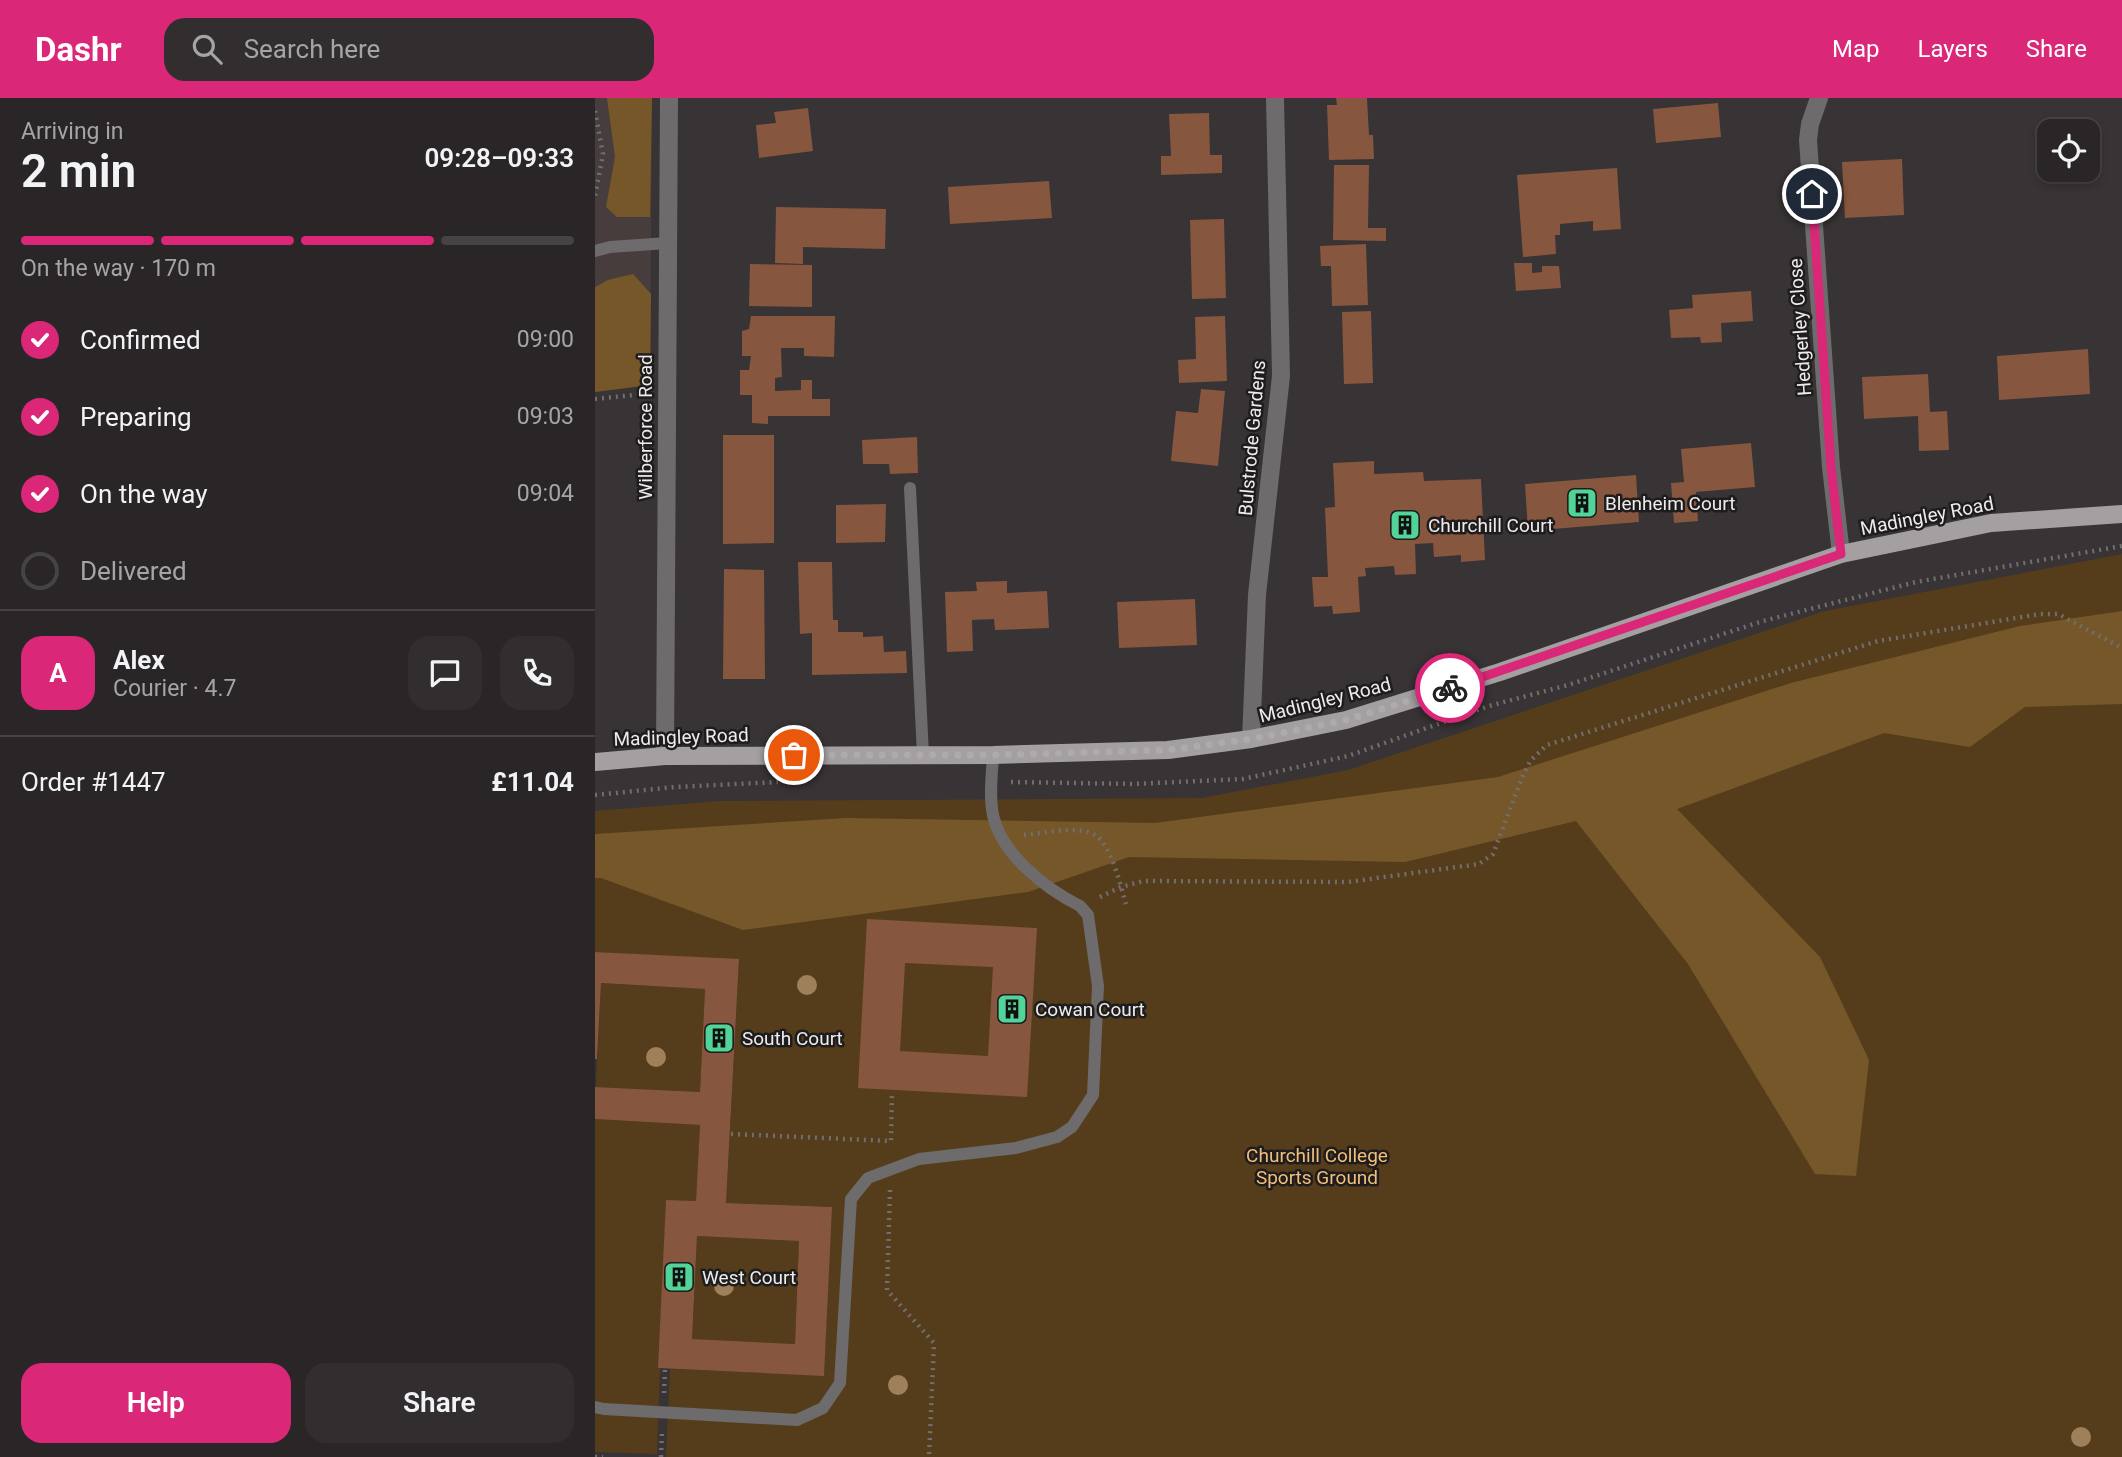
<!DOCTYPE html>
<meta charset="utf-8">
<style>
body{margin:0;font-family:Roboto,sans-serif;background:#322e2f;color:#f1f3f6;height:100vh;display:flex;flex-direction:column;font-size:26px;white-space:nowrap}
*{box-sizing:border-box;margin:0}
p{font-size:23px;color:#a5a5a7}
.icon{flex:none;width:38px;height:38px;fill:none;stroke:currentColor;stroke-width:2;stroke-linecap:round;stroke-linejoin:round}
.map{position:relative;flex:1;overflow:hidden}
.panel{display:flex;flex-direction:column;background:#2a2627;width:595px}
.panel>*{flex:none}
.tools{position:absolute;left:1442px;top:21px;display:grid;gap:14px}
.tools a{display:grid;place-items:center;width:63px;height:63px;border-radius:14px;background:#2a2627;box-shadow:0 4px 10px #0003,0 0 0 2px #464344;font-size:35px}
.pin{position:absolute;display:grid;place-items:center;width:60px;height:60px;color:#fff;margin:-30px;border:4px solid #fff;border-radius:50%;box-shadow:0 2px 7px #0007}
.courier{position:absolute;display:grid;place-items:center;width:70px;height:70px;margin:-35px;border:5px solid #db2777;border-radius:50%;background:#fff;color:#222;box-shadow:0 2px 9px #0007}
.overview em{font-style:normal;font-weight:600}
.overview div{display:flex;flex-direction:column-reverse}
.overview{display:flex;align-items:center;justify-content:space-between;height:119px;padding:0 21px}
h1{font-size:46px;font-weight:600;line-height:52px}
.bar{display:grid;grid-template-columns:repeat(4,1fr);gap:10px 7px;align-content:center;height:84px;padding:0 21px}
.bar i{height:9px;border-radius:5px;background:#464344}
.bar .on{background:#db2777}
.bar p{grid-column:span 4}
.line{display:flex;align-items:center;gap:18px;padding:0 21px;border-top:2px solid #464344}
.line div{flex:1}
.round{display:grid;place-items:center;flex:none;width:74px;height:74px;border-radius:21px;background:#322e2f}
ol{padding:0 21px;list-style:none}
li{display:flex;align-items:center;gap:21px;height:77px}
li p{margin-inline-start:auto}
li .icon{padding:7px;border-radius:50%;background:#db2777;color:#fff;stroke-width:4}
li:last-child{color:#a5a5a7}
li i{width:38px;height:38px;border:4px solid #464344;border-radius:50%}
.primary-button{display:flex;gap:14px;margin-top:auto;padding:14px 21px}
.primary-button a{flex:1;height:80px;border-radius:21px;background:#db2777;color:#fff;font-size:28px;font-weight:600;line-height:80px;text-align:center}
.primary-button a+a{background:#322e2f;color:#f1f3f6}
header{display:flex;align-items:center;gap:42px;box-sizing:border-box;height:98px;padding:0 35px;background:#db2777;color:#fff}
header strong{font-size:33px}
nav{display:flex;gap:38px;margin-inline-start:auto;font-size:24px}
.search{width:490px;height:63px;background:#322e2f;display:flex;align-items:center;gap:18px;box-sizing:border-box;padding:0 24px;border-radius:21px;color:#a5a5a7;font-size:26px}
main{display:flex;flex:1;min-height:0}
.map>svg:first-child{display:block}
</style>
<header>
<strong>Dashr</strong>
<div class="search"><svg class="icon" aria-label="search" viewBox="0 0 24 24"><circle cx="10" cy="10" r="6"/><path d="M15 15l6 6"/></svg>Search here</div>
<nav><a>Map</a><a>Layers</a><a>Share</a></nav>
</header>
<main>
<section class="panel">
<div class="overview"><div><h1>2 min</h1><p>Arriving in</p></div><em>09:28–09:33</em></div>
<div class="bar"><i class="on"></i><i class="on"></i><i class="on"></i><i></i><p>On the way · 170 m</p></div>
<ol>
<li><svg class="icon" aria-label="check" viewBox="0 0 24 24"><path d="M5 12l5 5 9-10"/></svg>Confirmed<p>09:00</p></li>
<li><svg class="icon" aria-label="check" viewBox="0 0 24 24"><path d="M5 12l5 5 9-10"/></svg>Preparing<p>09:03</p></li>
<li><svg class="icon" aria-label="check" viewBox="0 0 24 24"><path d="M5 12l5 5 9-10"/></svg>On the way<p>09:04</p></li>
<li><i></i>Delivered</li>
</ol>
<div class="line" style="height:126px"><b class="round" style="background:#db2777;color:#fff">A</b><div><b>Alex</b><p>Courier · 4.7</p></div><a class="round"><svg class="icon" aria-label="chat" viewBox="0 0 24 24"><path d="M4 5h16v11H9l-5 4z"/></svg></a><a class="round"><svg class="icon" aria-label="phone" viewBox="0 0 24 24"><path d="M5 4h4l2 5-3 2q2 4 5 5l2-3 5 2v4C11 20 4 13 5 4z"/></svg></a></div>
<div class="line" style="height:91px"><div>Order #1447</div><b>£11.04</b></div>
<div class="primary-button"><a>Help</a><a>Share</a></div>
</section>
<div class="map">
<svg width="1527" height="1359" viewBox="0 0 1527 1359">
<rect width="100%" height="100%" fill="#383334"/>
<!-- built -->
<path fill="#473d3d" d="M0,0h57l-2,287 -55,7z"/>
<!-- green -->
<g fill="#553d1c">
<path d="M1527,456v903h-1456l4,-88 154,6 7,-168 -105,-4 13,-243 -144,-8v-141l124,-10 483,-3 146,-28 477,-159z"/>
<path d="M6,885l104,6 -5,103 -104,-5z"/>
<path d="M0,1021l105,6 -4,76 -30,-1 -9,254 -62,-2z"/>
<path d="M102,1138l102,5 -4,103 -103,-5z"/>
</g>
<!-- forest -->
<g fill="#765729">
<path d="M12,0h45l-2,119h-33l-11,-10 9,-50z"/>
<path d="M38,176l18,20 -1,91 -55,7v-105l13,-7z"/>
<path d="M1527,513v93l-97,3 -55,40 -86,-14 -207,76 143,148 49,103 -13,116 -41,-2 -127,-210 -112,-143 -171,41 -276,-5 -101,35 -285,38 -142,-52h-6v-44l251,-16 309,5 343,-46 293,-94 229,-57z"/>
</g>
<!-- building -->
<g fill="#87563f" fill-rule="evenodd">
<path d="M741,0h31l2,37h4l1,24 -45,1 -2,-55h10z"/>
<path d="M1123,5l3,34 -65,6 -3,-34z"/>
<path d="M213,10l5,43 -54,7 -3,-33 20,-2 -2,-11z"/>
<path d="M614,15l1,42h12v18l-61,2v-19h10l-2,-42z"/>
<path d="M1307,61l2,56 -59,3 -3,-56z"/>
<path d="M739,67h35l-1,63h18v13l-53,-1z"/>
<path d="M1022,70l4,61 -28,2v-10l-33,3v11h-5l1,19 -33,3 -6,-82z"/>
<path d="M454,83l3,37 -102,6 -2,-37z"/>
<path d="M181,109l110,2 -1,40 -82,-2v17l-28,-1z"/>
<path d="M629,121l2,79 -34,1 -2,-79z"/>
<path d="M771,146l2,61 -36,1 -1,-40h-10l-1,-20z"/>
<path d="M919,165h18v10l10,-1v-6h17l2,22 -45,3z"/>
<path d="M155,166l62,1v42l-63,-1z"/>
<path d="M1156,193l2,30 -32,2 1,19 -21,1 -1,-6 -29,1 -2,-28 24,-2 -1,-13z"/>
<path d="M776,213l2,72 -29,1 -2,-72z"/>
<path d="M156,218h84l-1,41 -30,-1v-8h-23l1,29 -7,1v13l26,-1v-10h11v19h18v17h-62v8l-16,-1v-28h-12v-25h9l2,-14h-9v-25l7,-2z"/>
<path d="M630,218l2,65 -48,2 -1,-23 18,-1 -1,-42z"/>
<path d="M1493,251l2,45 -91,6 -2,-44z"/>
<path d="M1333,276l2,38 17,-1 2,39 -30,1 -1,-35 -54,3 -2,-42z"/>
<path d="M606,291l24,2 -7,75 -47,-5 5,-50 22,2z"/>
<path d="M128,337h51v108l-51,1z"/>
<path d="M322,339l1,36 -28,1 -1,-10h-26l-1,-24z"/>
<path d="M1156,345l4,44 -59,5 2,29 -24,2 -3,-40 13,-1 -3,-33z"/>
<path d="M779,363v13l49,-2 1,9 57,-2 4,81 -24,2v-7l-27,2 -1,-14 -18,1 1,30 -21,1 -1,-9 -29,2 1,8 -8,1 2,35 -27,2 -1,-8 -18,1 -2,-30h16l-3,-69 10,-1 -2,-44z"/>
<path d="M1041,377l3,47 -111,9 -3,-47z"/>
<path d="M291,406l-1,38 -49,1v-38z"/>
<path d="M203,464h34l1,58h5v12h25v5l20,-1 1,16 22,-1 1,22 -95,2v-42l-12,1z"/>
<path d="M129,471l40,1 1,109h-42z"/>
<path d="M412,483v12l40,-2 2,37 -54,2 -1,-11 -22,1 1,31 -26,1 -2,-60 32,-1 -1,-9z"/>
<path d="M600,501l2,46 -78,3 -2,-46z"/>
<path d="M272,821l170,9 -10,169 -169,-9zM310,865l88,4 -5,89 -88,-5z"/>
<path d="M0,854l144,7 -13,244 106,4 -8,169 -166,-8 8,-168 30,1 4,-76 -105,-6v-32l105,5 5,-103 -104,-6 -4,76h-2zM102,1138l102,5 -4,103 -103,-5z"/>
</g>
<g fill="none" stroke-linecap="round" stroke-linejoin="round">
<!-- path -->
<g stroke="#726e6e" stroke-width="4.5" stroke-dasharray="2 5" stroke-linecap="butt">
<path d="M0,13l8,43 -8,42"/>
<path d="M0,301l48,-5"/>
<path d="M416,684l122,2 110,-5 105,-23 141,-50 79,-21 195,-64 153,-39 206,-36"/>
<path d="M0,697l80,-8 103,-5"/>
<path d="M429,737c20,-2 53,-10 71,0 16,9 26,52 31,69"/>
<path d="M505,799l21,-10 23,-6 204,1 131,-18 14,-10 30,-79 8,-15 16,-15 331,-104 162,-27h18l64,34"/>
<path d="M136,1036l160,7 1,-50"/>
<path d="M295,1092l-3,100 47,53 -5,114"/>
<path d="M69,1295l1,-24"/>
<path d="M0,1359h8"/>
<path d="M66,1359l1,-24"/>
</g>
<!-- service -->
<g stroke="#6d6b6c" stroke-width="12">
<path d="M0,153l15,-4 58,-4"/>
<path d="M315,390l13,267"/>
<path d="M0,1309l9,2 193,11 26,-12 17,-25 11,-184 17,-21 51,-19 97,-11 41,-11 15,-10 21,-32 5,-109 -10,-71 -8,-9c-34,-17 -79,-52 -87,-91 -4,-19 -1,-41 0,-60"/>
</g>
<!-- minor -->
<g stroke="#6d6b6c" stroke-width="18">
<path d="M1224,0l-9,26 -2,16 23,327 10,87"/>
<path d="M656,641l6,-144 24,-219 -6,-278"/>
<path d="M70,658l4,-658"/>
</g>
<!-- primary -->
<path stroke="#a4a0a2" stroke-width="18" d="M0,664l70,-6 328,-1 175,-5 83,-11 95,-19 154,-48 341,-118 150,-31 131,-9"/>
</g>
<!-- trees -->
<g fill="#9e805a">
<circle cx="212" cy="887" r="10"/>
<circle cx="61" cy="959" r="10"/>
<circle cx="129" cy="1188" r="10"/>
<circle cx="303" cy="1287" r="10"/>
<circle cx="1486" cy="1339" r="10"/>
</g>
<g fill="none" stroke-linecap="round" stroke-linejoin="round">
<!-- done -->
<path stroke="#aeabab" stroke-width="7" stroke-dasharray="0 12.6" d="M199,657h199l175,-5 83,-11 95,-19 104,-32"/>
<!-- route -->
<path stroke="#db2777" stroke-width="9" d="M855,590l391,-134 -10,-87 -19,-273"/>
</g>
<!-- icons -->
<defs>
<g id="building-square" transform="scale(1.575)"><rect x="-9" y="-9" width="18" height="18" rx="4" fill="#52d397" stroke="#1e1c1c"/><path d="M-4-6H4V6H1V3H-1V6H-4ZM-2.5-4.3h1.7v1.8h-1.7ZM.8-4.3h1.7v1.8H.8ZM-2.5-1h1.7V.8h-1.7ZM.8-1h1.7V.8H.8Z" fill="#111"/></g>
</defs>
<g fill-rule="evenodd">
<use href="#building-square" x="987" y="405"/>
<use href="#building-square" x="810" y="427"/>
<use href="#building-square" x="417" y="911"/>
<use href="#building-square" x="124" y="940"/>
<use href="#building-square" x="84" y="1179"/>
</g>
<g text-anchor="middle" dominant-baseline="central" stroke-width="5" stroke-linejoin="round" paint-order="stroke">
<!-- street labels -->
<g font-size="19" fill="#eeebeb" stroke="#1e1c1c">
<text transform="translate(1205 229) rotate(-94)">Hedgerley Close</text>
<text transform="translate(50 329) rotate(-90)">Wilberforce Road</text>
<text transform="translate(657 340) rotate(-85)">Bulstrode Gardens</text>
<text transform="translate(1332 418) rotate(-11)">Madingley Road</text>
<text transform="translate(730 602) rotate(-14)">Madingley Road</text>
<text transform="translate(86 639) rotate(-2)">Madingley Road</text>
</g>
<!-- poi labels -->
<g font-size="19" fill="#eeebeb" stroke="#1e1c1c" text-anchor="start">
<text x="1010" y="405">Blenheim Court</text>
<text x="833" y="427">Churchill Court</text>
<text x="440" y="911">Cowan Court</text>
<text x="147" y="940">South Court</text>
<text x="107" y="1179">West Court</text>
</g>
<!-- park labels -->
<g font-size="19" fill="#f2bf7a" stroke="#1e1c1c">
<text x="722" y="1057">Churchill College<tspan x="722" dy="22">Sports Ground</tspan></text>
</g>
</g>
</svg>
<div class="tools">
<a><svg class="icon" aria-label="locate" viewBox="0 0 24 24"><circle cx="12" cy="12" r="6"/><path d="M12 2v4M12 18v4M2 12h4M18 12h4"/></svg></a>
</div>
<div class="pin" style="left:199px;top:657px;background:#ea580c"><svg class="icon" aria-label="bag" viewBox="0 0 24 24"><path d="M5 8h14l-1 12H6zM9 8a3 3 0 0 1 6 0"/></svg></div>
<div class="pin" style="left:1217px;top:96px;background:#1f2937"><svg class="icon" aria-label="home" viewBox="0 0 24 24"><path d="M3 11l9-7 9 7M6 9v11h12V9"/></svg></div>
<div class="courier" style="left:855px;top:590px"><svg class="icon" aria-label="bike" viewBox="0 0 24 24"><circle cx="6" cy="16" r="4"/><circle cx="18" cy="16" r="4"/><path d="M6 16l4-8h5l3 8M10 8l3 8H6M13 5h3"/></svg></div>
</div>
</main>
